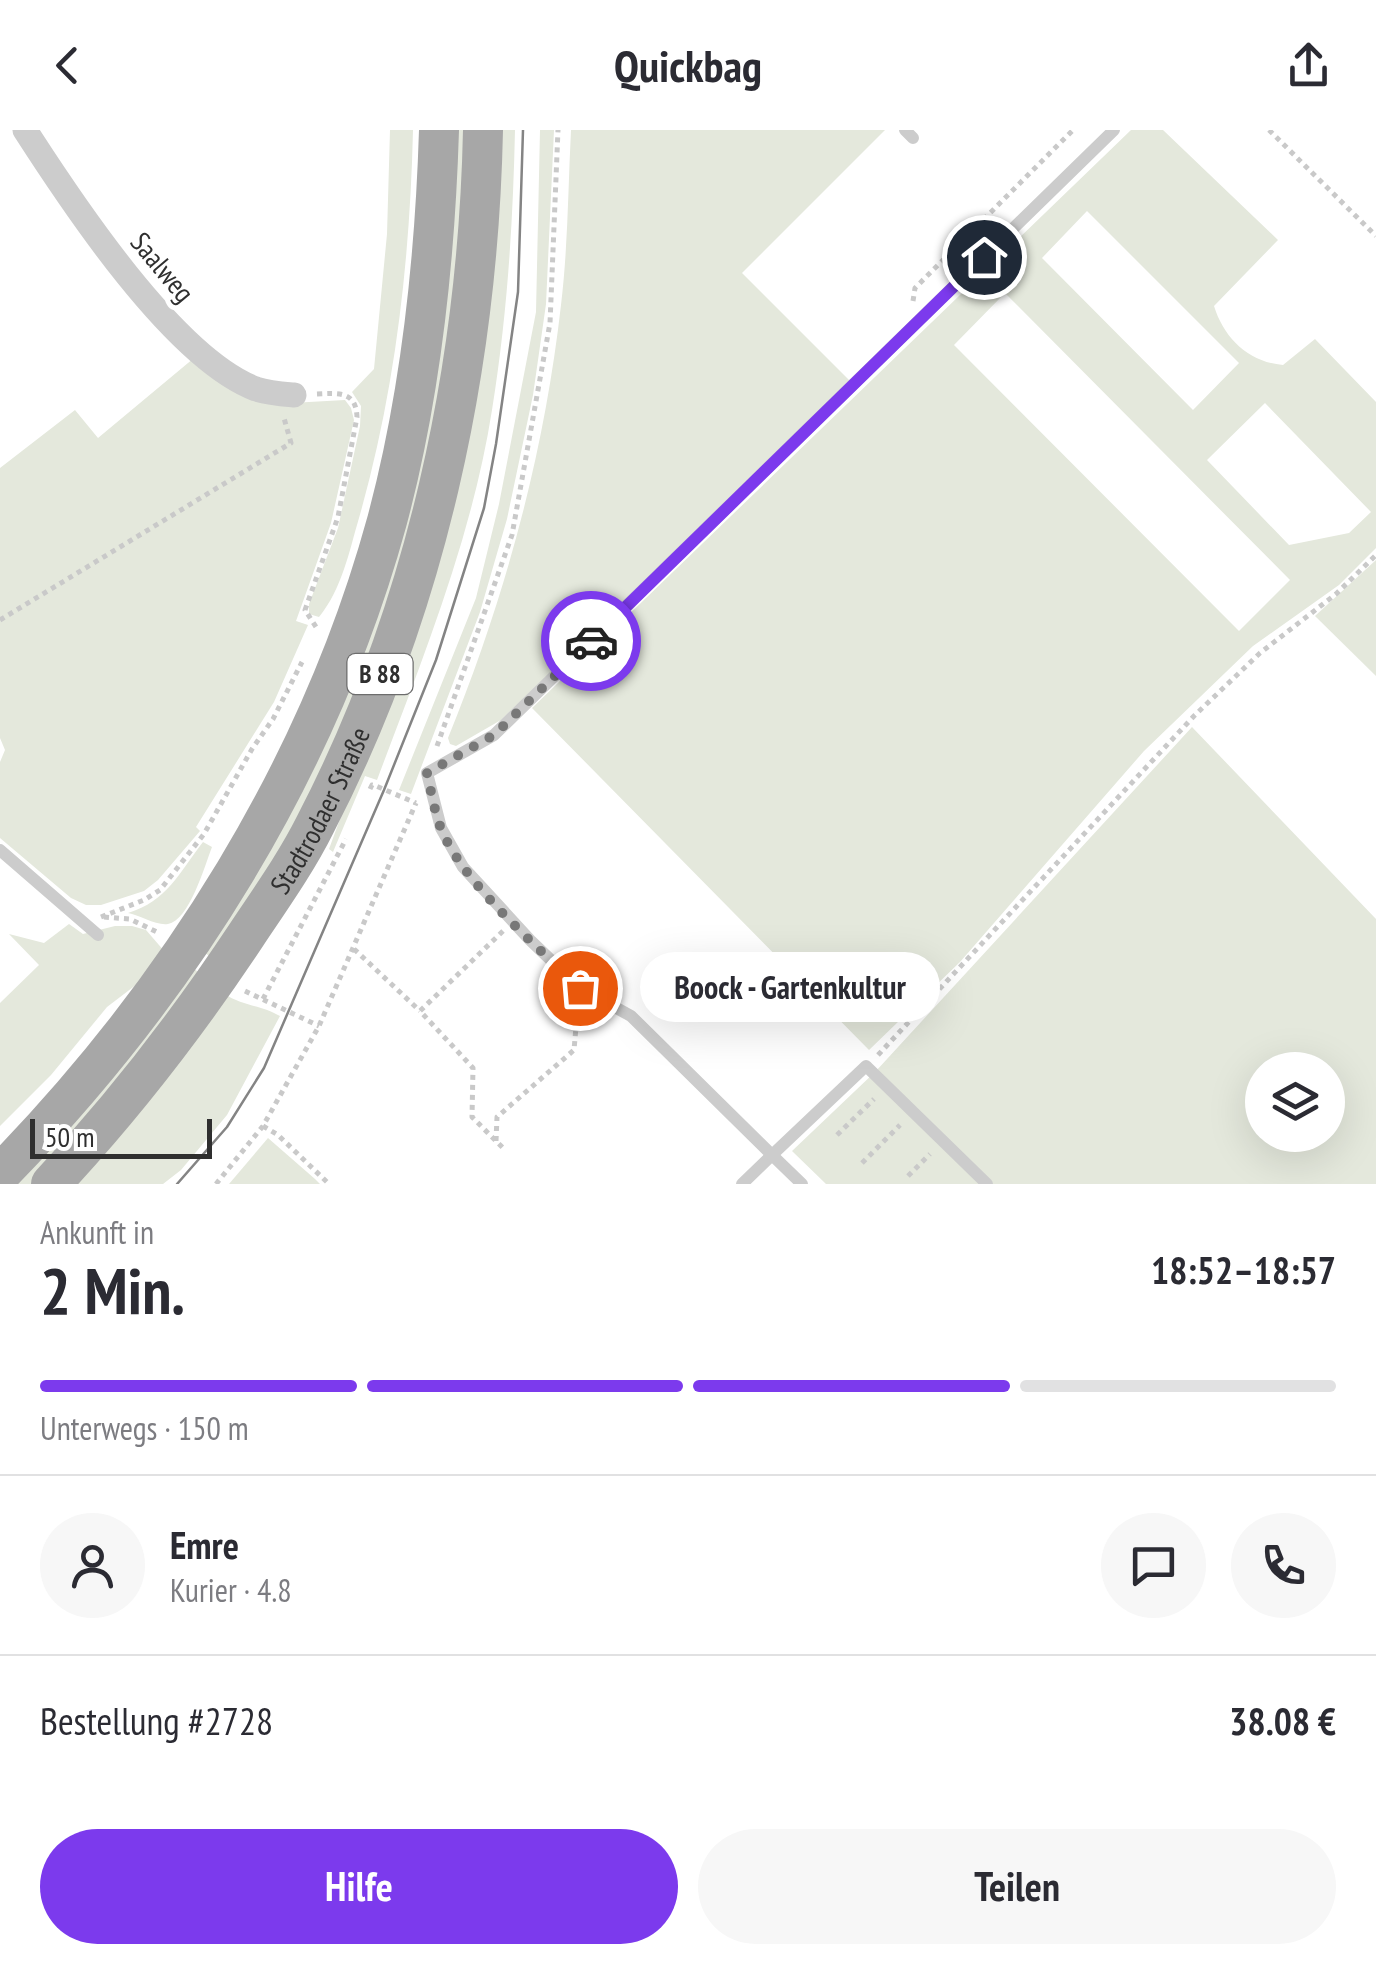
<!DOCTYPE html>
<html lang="de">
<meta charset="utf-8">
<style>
body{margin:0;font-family:"PT Sans Narrow",sans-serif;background:#f7f7f7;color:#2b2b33;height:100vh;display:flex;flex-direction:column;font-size:38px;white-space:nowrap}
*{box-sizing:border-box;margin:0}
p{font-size:32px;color:#7c7c81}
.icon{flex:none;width:55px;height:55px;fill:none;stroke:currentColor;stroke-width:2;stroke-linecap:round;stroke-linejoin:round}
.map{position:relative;height:1054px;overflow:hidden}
.drawer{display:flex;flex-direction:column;background:#fff;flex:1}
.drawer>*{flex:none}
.tools{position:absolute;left:1245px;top:922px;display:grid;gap:20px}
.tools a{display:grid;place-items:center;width:100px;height:100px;border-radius:50%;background:#fff;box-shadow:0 10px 40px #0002;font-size:50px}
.scale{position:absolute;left:30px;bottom:25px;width:182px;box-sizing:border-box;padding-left:10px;border:5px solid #2f2f2f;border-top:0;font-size:28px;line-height:35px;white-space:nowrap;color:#2f2f2f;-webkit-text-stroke:8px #fff;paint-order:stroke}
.pin{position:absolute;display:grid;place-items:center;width:85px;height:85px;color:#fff;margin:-42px;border:5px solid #fff;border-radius:50%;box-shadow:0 2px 10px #0007}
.courier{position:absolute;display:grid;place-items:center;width:100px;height:100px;margin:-50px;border:8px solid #7c3aed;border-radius:50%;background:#fff;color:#222;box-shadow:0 2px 12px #0007}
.bubble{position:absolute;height:70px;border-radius:35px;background:#fff;box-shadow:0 10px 40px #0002;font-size:32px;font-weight:700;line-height:70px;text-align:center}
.overview em{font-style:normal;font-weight:700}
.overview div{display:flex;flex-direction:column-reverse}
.overview{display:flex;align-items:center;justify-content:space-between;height:170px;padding:0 40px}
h1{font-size:65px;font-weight:700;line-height:75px}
.bar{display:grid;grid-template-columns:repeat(4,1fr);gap:15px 10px;align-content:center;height:120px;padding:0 40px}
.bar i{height:12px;border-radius:8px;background:#e1e1e2}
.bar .on{background:#7c3aed}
.bar p{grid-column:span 4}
.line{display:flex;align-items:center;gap:25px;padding:0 40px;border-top:2px solid #e1e1e2}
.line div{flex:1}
.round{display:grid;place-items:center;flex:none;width:105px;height:105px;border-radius:52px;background:#f7f7f7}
.action{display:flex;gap:20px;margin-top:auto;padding:20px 40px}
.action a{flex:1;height:115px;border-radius:60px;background:#7c3aed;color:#fff;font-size:40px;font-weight:700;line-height:115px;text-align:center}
.action a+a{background:#f7f7f7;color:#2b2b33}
header{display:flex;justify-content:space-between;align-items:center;height:130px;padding:0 40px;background:#fff;font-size:45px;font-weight:700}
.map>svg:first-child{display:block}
</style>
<header><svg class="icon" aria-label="back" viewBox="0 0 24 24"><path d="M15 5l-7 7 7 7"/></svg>Quickbag<svg class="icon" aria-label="share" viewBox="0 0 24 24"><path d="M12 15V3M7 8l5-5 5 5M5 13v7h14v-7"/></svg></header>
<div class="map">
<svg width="1376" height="1054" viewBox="0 0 1376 1054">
<rect width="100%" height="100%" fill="#fff"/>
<!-- green -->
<g fill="#e4e8dc" fill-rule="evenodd">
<path d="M390,0h23c-3,131 -18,262 -54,388 -10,34 -17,71 -40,99l-10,-3v-10l29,-76 22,-102 1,-20 -9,-14 22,-23 13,-135z"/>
<path d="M452,0h17l-13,190 -43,214 -92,248 -106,178 -13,-9 131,-238z"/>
<path d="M499,0h16c-2,94 -8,188 -23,280 -20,128 -70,250 -115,370l-12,-4 -32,76 -4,-3 28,-76z"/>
<path d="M540,0h14l-8,174 -13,91 -26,124 -27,93 -69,182 -12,-4 77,-192 23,-94 37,-192z"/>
<path d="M571,0h314l-143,143 110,110 -351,337 -45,26 -6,-2 -2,-6c57,-140 96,-283 113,-433 7,-58 7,-117 10,-175z"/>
<path d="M1131,0h32l115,110 -64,66c10,32 34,56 69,59l32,-26 61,63v146l-37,37 -86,61 -109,105 -184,211 -91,88 -337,-342zM1087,81l152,152 -46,47 -151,-152zM1005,163l285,287 -51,51 -285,-286zM1265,273l106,109 -22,21 -60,12 -82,-85z"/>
<path d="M194,228l97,45 54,-3 6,8 3,12 -23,103 -35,98 12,4 -34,77 -78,125 4,4 -42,49 -14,11 -43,14h-15l-15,-7 -71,-60v-76l5,-12 -5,-12v-270l75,-58 23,28z"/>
<path d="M1376,430v116l-61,-60z"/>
<path d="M1192,597l184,192v265h-550l-34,-33 84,-80zM1262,940h66v65h-66z"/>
<path d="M203,712l9,5c-7,18 -23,74 -44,77 -11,2 -29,-9 -40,-11 39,-12 51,-40 75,-71z"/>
<path d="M69,794l14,10 32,-8h17l14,4 19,22 -20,26 -38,29 -56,68 -51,51v-123l39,-38 -30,-31 35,9z"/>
<path d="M191,837l12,8 -137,171 -35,38h-21z"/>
<path d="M223,863c21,14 36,11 57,23l-53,99 -46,55 -18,14h-92z"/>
<path d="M268,1008l47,41 5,5h-91z"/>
</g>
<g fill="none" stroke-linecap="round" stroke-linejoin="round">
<!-- path -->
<g stroke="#c9c9c9" stroke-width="5" stroke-dasharray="5 5" stroke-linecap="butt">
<path d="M1269,0l107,106"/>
<path d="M913,171l2,-13 158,-158"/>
<path d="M317,264c22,-1 39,-3 40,23l-19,100 -33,93 13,20"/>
<path d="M0,490l291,-177 -7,-25"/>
<path d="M437,616l75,-211 38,-212 8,-193"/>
<path d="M370,659l2,-4 4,1 40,17"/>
<path d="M101,787l43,-17 16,-10 44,-56 48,-85 21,-30 29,-57"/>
<path d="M104,787l26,2 29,14"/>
<path d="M503,801l-83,80 53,57 -1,49 32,32"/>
<path d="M354,819l66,62"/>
<path d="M245,861l74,35"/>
<path d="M263,869l83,-160"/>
<path d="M878,925l316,-339 66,-63 76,-59 40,-39"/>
<path d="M263,996l15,9 51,49"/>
<path d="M837,1005l37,-36"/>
<path d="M496,1011l1,-24 77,-67 4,-46"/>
<path d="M862,1033l38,-38"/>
<path d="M908,1046l22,-22"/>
<path d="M216,1054l47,-58 56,-100 97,-223"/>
</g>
<!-- lane -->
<g stroke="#ccc" stroke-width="12">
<path d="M905,0l8,8"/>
<path d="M0,720l98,85"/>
<path d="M742,1054l30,-29 30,29"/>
<path d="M987,1054l-121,-118 -94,89 -141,-139 -51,-28 -50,-48 -67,-73 -22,-39 -14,-55 67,-38 620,-605"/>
</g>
<!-- street -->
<path stroke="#ccc" stroke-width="25" d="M25,0c47,73 149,228 231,259 12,4 26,5 38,6"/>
<!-- primary -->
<g stroke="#a7a7a7" stroke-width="40">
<path d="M0,1044c179,-183 319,-405 387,-653 34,-127 48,-260 52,-391"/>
<path id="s1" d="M51,1054c73,-78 137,-161 196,-250 24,-36 49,-71 68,-109 111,-214 163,-456 168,-695"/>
</g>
<!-- tram -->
<path stroke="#848484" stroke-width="2.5" d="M177,1054l50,-57 37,-59 120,-278 52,-130 48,-152 12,-64 22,-152 5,-162"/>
</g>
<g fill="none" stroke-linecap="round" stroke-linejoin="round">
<!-- done -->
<path stroke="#787878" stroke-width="10" stroke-dasharray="0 18" d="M580,858c-43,-42 -119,-106 -140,-162 -6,-17 -9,-35 -13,-53l67,-38 97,-94"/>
<!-- route -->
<path stroke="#7c3aed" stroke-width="12" d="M591,511l393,-384"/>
</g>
<g text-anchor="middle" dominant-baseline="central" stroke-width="10" stroke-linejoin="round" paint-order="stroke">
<!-- shield labels -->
<rect fill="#fff" stroke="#6d6d6d" stroke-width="2.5" x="347.5" y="524" width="65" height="40" rx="8"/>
<g font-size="25" font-weight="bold" fill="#2f2f2f">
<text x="380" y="544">B 88</text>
</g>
<!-- street labels -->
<g font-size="28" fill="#2f2f2f" stroke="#fff">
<text transform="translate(163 137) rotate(50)">Saalweg</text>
<text stroke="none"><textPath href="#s1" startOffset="462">Stadtrodaer Straße</textPath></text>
</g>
</g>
</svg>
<div class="tools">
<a><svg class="icon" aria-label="layers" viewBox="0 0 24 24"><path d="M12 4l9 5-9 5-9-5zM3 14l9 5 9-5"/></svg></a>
</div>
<div class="scale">50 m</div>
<div class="pin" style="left:580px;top:858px;background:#ea580c"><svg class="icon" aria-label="bag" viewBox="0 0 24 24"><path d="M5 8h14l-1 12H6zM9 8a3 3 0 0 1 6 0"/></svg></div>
<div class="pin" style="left:984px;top:127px;background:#1f2937"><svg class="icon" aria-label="home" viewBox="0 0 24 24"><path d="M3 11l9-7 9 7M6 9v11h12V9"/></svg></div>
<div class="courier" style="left:591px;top:511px"><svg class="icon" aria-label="car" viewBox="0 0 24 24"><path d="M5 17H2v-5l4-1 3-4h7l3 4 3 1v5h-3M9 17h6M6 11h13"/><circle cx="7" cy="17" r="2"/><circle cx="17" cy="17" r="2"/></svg></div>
<div class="bubble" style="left:640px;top:822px;width:300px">Boock - Gartenkultur</div>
</div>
<section class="drawer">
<div class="overview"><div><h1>2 Min.</h1><p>Ankunft in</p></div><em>18:52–18:57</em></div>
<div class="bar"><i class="on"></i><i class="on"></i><i class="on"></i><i></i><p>Unterwegs · 150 m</p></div>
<div class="line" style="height:180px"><a class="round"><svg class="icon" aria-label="person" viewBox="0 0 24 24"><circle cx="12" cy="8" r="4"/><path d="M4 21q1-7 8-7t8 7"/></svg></a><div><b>Emre</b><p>Kurier · 4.8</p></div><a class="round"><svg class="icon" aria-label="chat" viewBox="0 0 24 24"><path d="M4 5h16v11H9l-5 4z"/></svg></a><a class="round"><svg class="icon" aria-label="phone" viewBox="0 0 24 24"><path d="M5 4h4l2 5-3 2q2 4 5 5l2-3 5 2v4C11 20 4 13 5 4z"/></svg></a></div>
<div class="line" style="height:130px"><div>Bestellung #2728</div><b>38.08 €</b></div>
<div class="action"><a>Hilfe</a><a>Teilen</a></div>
</section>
